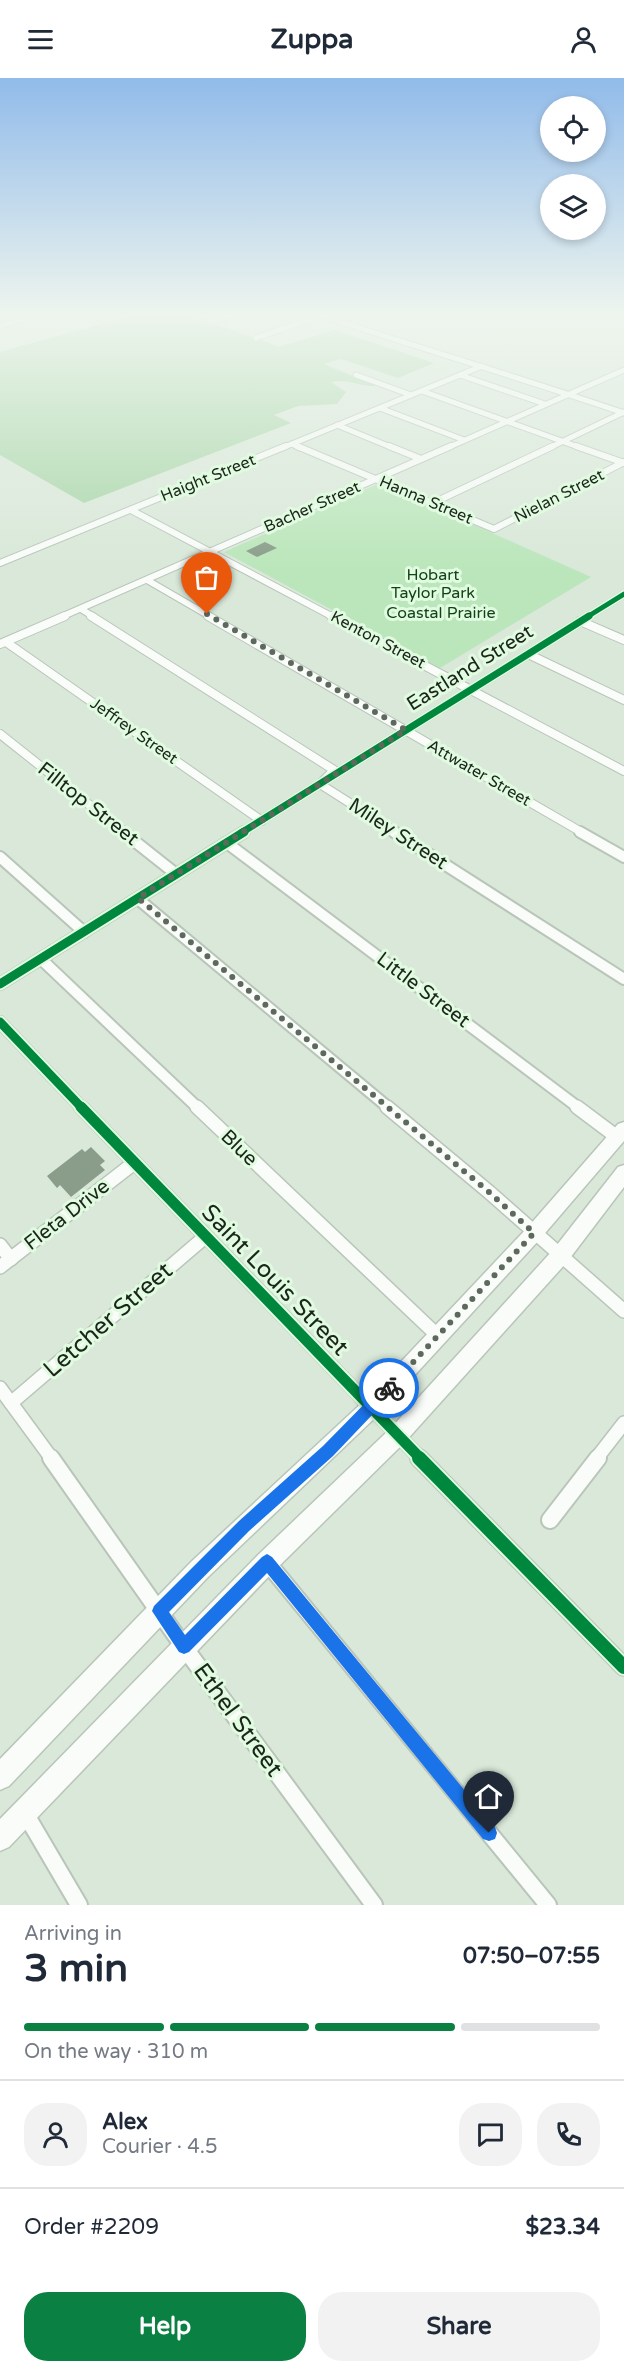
<!DOCTYPE html>
<meta charset="utf-8">
<style>
body{margin:0;font-family:"Varela Round",sans-serif;background:#f2f2f3;color:#1f2937;height:100vh;display:flex;flex-direction:column;font-size:22px;white-space:nowrap}
*{box-sizing:border-box;margin:0}
p{font-size:20px;color:#747a83}
.icon{flex:none;width:33px;height:33px;fill:none;stroke:currentColor;stroke-width:2;stroke-linecap:round;stroke-linejoin:round}
.map{position:relative;height:1827px;overflow:hidden}
.side{display:flex;flex-direction:column;background:#fff;flex:1}
.side>*{flex:none}
.buttons{position:absolute;left:540px;top:18px;display:grid;gap:12px}
.buttons a{display:grid;place-items:center;width:66px;height:66px;border-radius:50%;background:#fff;box-shadow:0 3px 9px #0003;font-size:30px}
.pin{position:absolute;display:grid;place-items:center;width:51px;height:51px;color:#fff;margin:-62px -26px;border-radius:50% 50% 50% 0;rotate:-45deg;box-shadow:0 0 6px #0007}
.pin .icon{rotate:45deg}
.courier{position:absolute;display:grid;place-items:center;width:60px;height:60px;margin:-30px;border:4px solid #1a73e8;border-radius:50%;background:#fff;color:#222;box-shadow:0 2px 8px #0007}
.overview em{font-style:normal;font-weight:700}
.overview div{display:flex;flex-direction:column-reverse}
.overview{display:flex;align-items:center;justify-content:space-between;height:102px;padding:0 24px}
h1{font-size:39px;font-weight:700;line-height:45px}
.bar{display:grid;grid-template-columns:repeat(4,1fr);gap:9px 6px;align-content:center;height:72px;padding:0 24px}
.bar i{height:8px;border-radius:4px;background:#e0e1e3}
.bar .active{background:#0b8043}
.bar p{grid-column:span 4}
.line{display:flex;align-items:center;gap:15px;padding:0 24px;border-top:2px solid #e0e1e3}
.line div{flex:1}
.round{display:grid;place-items:center;flex:none;width:63px;height:63px;border-radius:24px;background:#f2f2f3}
.action{display:flex;gap:12px;margin-top:auto;padding:12px 24px}
.action a{flex:1;height:69px;border-radius:24px;background:#0b8043;color:#fff;font-size:24px;font-weight:700;line-height:69px;text-align:center}
.action a+a{background:#f2f2f3;color:#1f2937}
header{display:flex;justify-content:space-between;align-items:center;height:78px;padding:0 24px;background:#fff;font-size:27px;font-weight:700}
.map>svg:first-child{display:block}
</style>
<header><svg class="icon" aria-label="menu" viewBox="0 0 24 24"><path d="M4 6h16M4 12h16M4 18h16"/></svg>Zuppa<svg class="icon" aria-label="person" viewBox="0 0 24 24"><circle cx="12" cy="8" r="4"/><path d="M4 21q1-7 8-7t8 7"/></svg></header>
<div class="map">
<svg width="624" height="1827" viewBox="0 0 624 1827">
<rect width="100%" height="100%" fill="#d9e8d9"/>
<!-- green -->
<path fill="#bbe6bb" d="M380,405l211,94 -151,91 -216,-116z"/>
<!-- forest -->
<path fill="#a9d6a9" d="M136,236h53l90,33 56,-17 99,33 -36,15 -57,-19 -17,5 53,22c-17,1 -31,-8 -46,-4l15,10 -9,12 -39,2 -24,9 17,8 -207,80 -84,-48v-103z"/>
<!-- building -->
<g fill="#899d8a">
<path d="M265,464l12,6 -20,9 -11,-6z"/>
<path d="M91,1069l14,14 -5,4 5,5 -34,27 -11,-12 -3,3 -10,-12 35,-27 3,3z"/>
</g>
<g fill="none" stroke-linecap="round" stroke-linejoin="round">
<!-- minor-far5 casing -->
<g stroke="#b9c5b9" stroke-width="7">
<g id="minor-far5">
<path d="M317,236c102,34 205,64 307,99"/>
<path d="M210,244l25,-8"/>
<path d="M256,260l67,-23"/>
<path d="M356,297l55,20"/>
<path d="M460,297l85,29"/>
<path d="M422,313l159,57"/>
<path d="M380,330l84,32"/>
<path d="M337,347l56,23"/>
<path d="M292,366l8,4"/>
<path d="M282,370l200,-82"/>
<path d="M447,370l177,-78"/>
<path d="M549,370l75,-36"/>
</g>
</g>
<!-- minor-far4 casing -->
<g stroke="#b9c5b9" stroke-width="8">
<g id="minor-far4">
<path d="M297,368l197,83 130,-67"/>
<path d="M389,368l32,13"/>
<path d="M576,368l48,17"/>
<path d="M433,425l120,-57"/>
<path d="M131,432l202,107"/>
<path d="M0,485l286,-117"/>
<path d="M147,502l64,37"/>
<path d="M81,531l13,8"/>
<path d="M61,539l390,-171"/>
<path d="M587,539l37,-23"/>
</g>
</g>
<!-- minor-far3 casing -->
<g stroke="#b9c5b9" stroke-width="10">
<g id="minor-far3">
<path d="M91,538l243,154 -14,14 77,49"/>
<path d="M208,538l375,217"/>
<path d="M331,538l293,155"/>
<path d="M580,543l44,19"/>
<path d="M6,564l256,179"/>
<path d="M0,566l65,-28"/>
<path d="M528,576l96,46"/>
<path d="M0,656l125,99"/>
<path d="M241,755l348,-217"/>
</g>
</g>
<!-- minor-far2 casing -->
<g stroke="#b9c5b9" stroke-width="14">
<g id="minor-far2">
<path d="M123,754l53,42"/>
<path d="M394,754l230,147"/>
<path d="M580,754l44,25"/>
<path d="M227,765l352,265"/>
<path d="M0,779l84,75"/>
<path d="M138,821l251,209"/>
<path d="M41,881l157,149"/>
<path d="M0,906l244,-152"/>
<path d="M0,944l82,86"/>
</g>
</g>
<!-- minor-far1 casing -->
<g stroke="#b9c5b9" stroke-width="16">
<g id="minor-far1">
<path d="M81,1029l340,352"/>
<path d="M197,1029l241,229"/>
<path d="M387,1029l102,85 135,119"/>
<path d="M577,1029l40,30"/>
<path d="M0,1167l11,14"/>
<path d="M0,1189l134,-104"/>
<path d="M0,1310l52,71"/>
<path d="M11,1325l194,-166"/>
<path d="M596,1381l28,-36"/>
</g>
</g>
<!-- minor casing -->
<g stroke="#b9c5b9" stroke-width="20">
<g id="minor">
<path d="M51,1380l133,189 190,258"/>
<path d="M419,1380l205,209"/>
<path d="M550,1442l48,-62"/>
<path d="M267,1484l281,343"/>
<path d="M25,1735l54,92"/>
</g>
</g>
<!-- tertiary casing -->
<g stroke="#b9c5b9" stroke-width="2">
<path id="tertiary" d="M41,236h8l-49,14v-4z"/>
</g>
<!-- secondary casing -->
<g stroke="#b9c5b9" stroke-width="3">
<g id="secondary">
<path d="M624,1044v19l-84,98 -161,175 -171,163 -199,209 -9,4v-31l192,-198 173,-161 163,-173 90,-103z"/>
<path d="M624,1087v22l-57,75 -163,181 -129,127 -266,277 -9,4v-32l259,-265 131,-125 163,-179 65,-83z"/>
</g>
</g>
<!-- minor-far5 -->
<use href="#minor-far5" stroke="#f9fcf9" stroke-width="5"/>
<!-- minor-far4 -->
<use href="#minor-far4" stroke="#f9fcf9" stroke-width="6"/>
<!-- minor-far3 -->
<use href="#minor-far3" stroke="#f9fcf9" stroke-width="8"/>
<!-- minor-far2 -->
<use href="#minor-far2" stroke="#f9fcf9" stroke-width="10"/>
<!-- minor-far1 -->
<use href="#minor-far1" stroke="#f9fcf9" stroke-width="13"/>
<!-- minor -->
<use href="#minor" stroke="#f9fcf9" stroke-width="16"/>
<!-- tertiary -->
<use href="#tertiary" fill="#f9fcf9" fill-rule="evenodd"/>
<!-- secondary -->
<use href="#secondary" fill="#f9fcf9" fill-rule="evenodd"/>
<!-- cycleway-far4 casing -->
<g stroke="#e1fbe0" stroke-width="8">
<path id="cycleway-far4" d="M587,539l37,-23"/>
</g>
<!-- cycleway-far3 casing -->
<g stroke="#e1fbe0" stroke-width="10">
<path id="cycleway-far3" d="M241,755l348,-217"/>
</g>
<!-- cycleway-far2 casing -->
<g stroke="#e1fbe0" stroke-width="13">
<g id="cycleway-far2">
<path d="M0,906l244,-152"/>
<path d="M0,944l82,86"/>
</g>
</g>
<!-- cycleway-far1 casing -->
<g stroke="#e1fbe0" stroke-width="15">
<path id="cycleway-far1" d="M81,1029l340,352"/>
</g>
<!-- cycleway casing -->
<g stroke="#e1fbe0" stroke-width="18">
<path id="cycleway" d="M419,1380l205,209"/>
</g>
<!-- cycleway-far4 -->
<use href="#cycleway-far4" stroke="#00873e" stroke-width="5"/>
<!-- cycleway-far3 -->
<use href="#cycleway-far3" stroke="#00873e" stroke-width="7"/>
<!-- cycleway-far2 -->
<use href="#cycleway-far2" stroke="#00873e" stroke-width="9"/>
<!-- cycleway-far1 -->
<use href="#cycleway-far1" stroke="#00873e" stroke-width="11"/>
<!-- cycleway -->
<use href="#cycleway" stroke="#00873e" stroke-width="14"/>
</g>
<!-- sky -->
<linearGradient id="sky" x2="0" y2="1"><stop stop-color="#91bbea"/><stop offset="0.48" stop-color="#eef5ee"/><stop offset="1" stop-color="#eef5ee" stop-opacity="0"/></linearGradient>
<rect width="624" height="491" fill="url(#sky)"/>
<!-- route -->
<path fill="#1a73e8" d="M389,1304l4,2 2,4 -2,5 -60,63 -84,75 -80,81 16,23 77,-78 5,-3 5,3 223,270 2,6 -2,6 -6,2 -6,-2 -216,-266 -78,79 -5,2 -5,-2 -27,-41 2,-5 85,-85 84,-75 61,-62z"/>
<g fill="none" stroke-linecap="round" stroke-linejoin="round">
<!-- done -->
<path stroke="#5e695e" stroke-width="6" stroke-dasharray="0 10.8" d="M207,536l199,116 -268,168 351,294 45,41 -145,155"/>
</g>
<g text-anchor="middle" dominant-baseline="central" stroke-width="6" stroke-linejoin="round" paint-order="stroke">
<!-- far-street labels -->
<g font-size="16" fill="#1b251b" stroke="#e1fbe0">
<text transform="translate(208 400) rotate(-22)">Haight Street</text>
<text transform="translate(559 418) rotate(-27)">Nielan Street</text>
<text transform="translate(426 422) rotate(23)">Hanna Street</text>
<text transform="translate(312 429) rotate(-24)">Bacher Street</text>
<text transform="translate(378 562) rotate(28)">Kenton Street</text>
<text transform="translate(134 653) rotate(35)">Jeffrey Street</text>
<text transform="translate(479 695) rotate(30)">Attwater Street</text>
</g>
<!-- far-park labels -->
<g font-size="16" fill="#124316" stroke="#e1fbe0">
<text x="433" y="497">Hobart<tspan x="433" dy="18">Taylor Park</tspan></text>
<text x="441" y="535">Coastal Prairie</text>
</g>
<!-- street labels -->
<g font-size="20" fill="#1b251b" stroke="#e1fbe0">
<text transform="translate(470 590) rotate(-32)">Eastland Street</text>
<text transform="translate(88 726) rotate(38)">Filltop Street</text>
<text transform="translate(398 756) rotate(33)">Miley Street</text>
<text transform="translate(423 912) rotate(37)">Little Street</text>
<text transform="translate(239 1070) rotate(44)">Blue</text>
<text transform="translate(67 1137) rotate(-38)">Fleta Drive</text>
</g>
<!-- near-street labels -->
<g font-size="24" fill="#1b251b" stroke="#e1fbe0">
<text transform="translate(275 1202) rotate(46)">Saint Louis Street</text>
<text transform="translate(108 1242) rotate(-41)">Letcher Street</text>
<text transform="translate(238 1642) rotate(54)">Ethel Street</text>
</g>
</g>
</svg>
<div class="buttons">
<a><svg class="icon" aria-label="locate" viewBox="0 0 24 24"><circle cx="12" cy="12" r="6"/><path d="M12 2v4M12 18v4M2 12h4M18 12h4"/></svg></a>
<a><svg class="icon" aria-label="layers" viewBox="0 0 24 24"><path d="M12 4l9 5-9 5-9-5zM3 14l9 5 9-5"/></svg></a>
</div>
<div class="pin" style="left:207px;top:536px;background:#ea580c"><svg class="icon" aria-label="bag" viewBox="0 0 24 24"><path d="M5 8h14l-1 12H6zM9 8a3 3 0 0 1 6 0"/></svg></div>
<div class="pin" style="left:489px;top:1755px;background:#1f2937"><svg class="icon" aria-label="home" viewBox="0 0 24 24"><path d="M3 11l9-7 9 7M6 9v11h12V9"/></svg></div>
<div class="courier" style="left:389px;top:1310px"><svg class="icon" aria-label="bike" viewBox="0 0 24 24"><circle cx="6" cy="16" r="4"/><circle cx="18" cy="16" r="4"/><path d="M6 16l4-8h5l3 8M10 8l3 8H6M13 5h3"/></svg></div>
</div>
<section class="side">
<div class="overview"><div><h1>3 min</h1><p>Arriving in</p></div><em>07:50–07:55</em></div>
<div class="bar"><i class="active"></i><i class="active"></i><i class="active"></i><i></i><p>On the way · 310 m</p></div>
<div class="line" style="height:108px"><a class="round"><svg class="icon" aria-label="person" viewBox="0 0 24 24"><circle cx="12" cy="8" r="4"/><path d="M4 21q1-7 8-7t8 7"/></svg></a><div><b>Alex</b><p>Courier · 4.5</p></div><a class="round"><svg class="icon" aria-label="chat" viewBox="0 0 24 24"><path d="M4 5h16v11H9l-5 4z"/></svg></a><a class="round"><svg class="icon" aria-label="phone" viewBox="0 0 24 24"><path d="M5 4h4l2 5-3 2q2 4 5 5l2-3 5 2v4C11 20 4 13 5 4z"/></svg></a></div>
<div class="line" style="height:78px"><div>Order #2209</div><b>$23.34</b></div>
<div class="action"><a>Help</a><a>Share</a></div>
</section>
